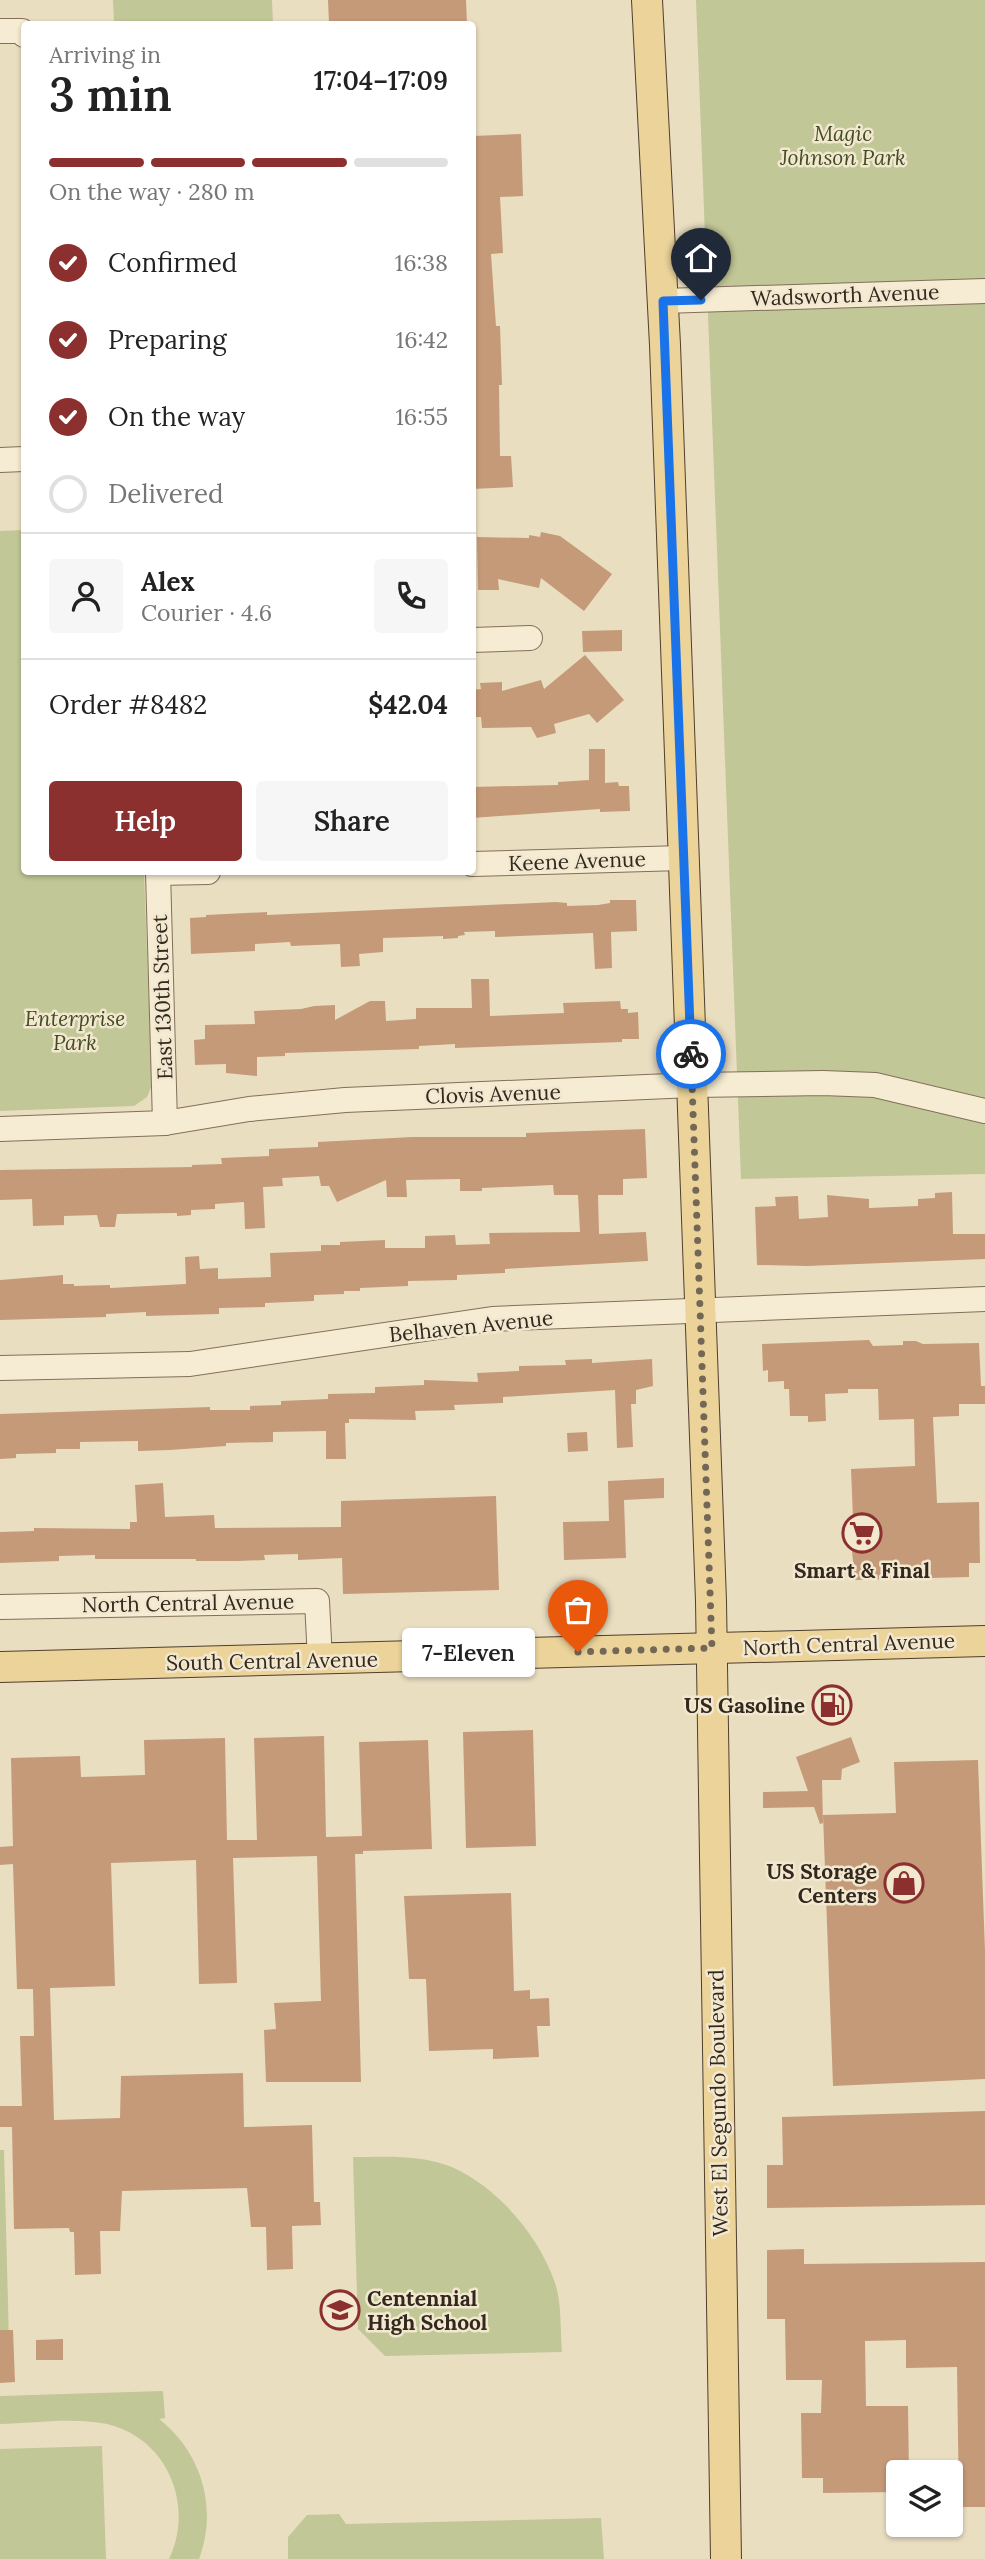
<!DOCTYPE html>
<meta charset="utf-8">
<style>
body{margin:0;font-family:Lora,serif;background:#f6f6f6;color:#222;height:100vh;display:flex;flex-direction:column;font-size:26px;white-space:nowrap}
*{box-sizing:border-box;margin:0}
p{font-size:23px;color:#767676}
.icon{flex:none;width:38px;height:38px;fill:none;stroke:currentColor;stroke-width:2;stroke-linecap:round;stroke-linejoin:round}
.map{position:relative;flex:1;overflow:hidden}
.panel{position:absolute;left:21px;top:21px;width:455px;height:854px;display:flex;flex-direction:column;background:#fff;border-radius:7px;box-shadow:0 2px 5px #0004}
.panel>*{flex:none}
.buttons{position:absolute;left:886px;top:2460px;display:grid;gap:14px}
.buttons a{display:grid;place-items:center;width:77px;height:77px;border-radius:7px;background:#fff;box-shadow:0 2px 5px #0004;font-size:35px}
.pin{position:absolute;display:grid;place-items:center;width:60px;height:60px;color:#fff;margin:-72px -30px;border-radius:50% 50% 50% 0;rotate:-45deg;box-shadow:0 0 7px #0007}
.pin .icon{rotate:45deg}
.courier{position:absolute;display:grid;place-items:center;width:70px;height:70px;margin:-35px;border:5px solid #1a73e8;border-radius:50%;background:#fff;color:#222;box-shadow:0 2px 9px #0007}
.bubble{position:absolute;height:49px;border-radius:7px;background:#fff;box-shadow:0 2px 5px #0004;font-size:23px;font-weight:600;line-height:49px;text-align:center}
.overview em{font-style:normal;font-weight:600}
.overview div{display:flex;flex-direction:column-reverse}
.overview{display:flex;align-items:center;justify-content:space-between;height:119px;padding:0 28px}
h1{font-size:46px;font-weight:600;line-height:52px}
.bar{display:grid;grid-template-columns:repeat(4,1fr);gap:10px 7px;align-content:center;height:84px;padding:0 28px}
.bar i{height:9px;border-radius:5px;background:#e0e0e0}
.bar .selected{background:#8c2f2f}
.bar p{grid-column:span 4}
.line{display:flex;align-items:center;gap:18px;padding:0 28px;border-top:2px solid #e0e0e0}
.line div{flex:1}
.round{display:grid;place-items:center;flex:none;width:74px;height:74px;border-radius:7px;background:#f6f6f6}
ol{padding:0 28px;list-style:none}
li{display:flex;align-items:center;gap:21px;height:77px}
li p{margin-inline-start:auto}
li .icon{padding:7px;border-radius:50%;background:#8c2f2f;color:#fff;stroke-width:4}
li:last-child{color:#767676}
li i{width:38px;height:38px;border:4px solid #e0e0e0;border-radius:50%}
.action{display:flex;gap:14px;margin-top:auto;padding:14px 28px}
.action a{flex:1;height:80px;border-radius:7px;background:#8c2f2f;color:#fff;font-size:28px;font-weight:600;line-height:80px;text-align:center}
.action a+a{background:#f6f6f6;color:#222}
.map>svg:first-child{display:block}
</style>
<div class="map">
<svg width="985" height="2559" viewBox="0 0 985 2559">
<rect width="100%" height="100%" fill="#eadec1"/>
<!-- green -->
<g fill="#c1c796">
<path d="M113,0h159l1,24h-159z"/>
<path d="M696,0h289v1174l-244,5z"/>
<path d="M24,530v342h120l8,213 -5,12 -13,9 -134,5v-580z"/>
<path d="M0,2150h4l5,192h-9z"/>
<path d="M353,2157c32,0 70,-3 101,11 45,21 85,68 101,115 7,20 5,48 7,69l-177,4 -27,-27z"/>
<path d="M163,2391l2,27 -6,1c43,34 59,89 40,140h-30c26,-54 -2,-121 -62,-135 -34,-7 -73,-1 -107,0v-28z"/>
<path d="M102,2446l4,113h-106v-110z"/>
<path d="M339,2514l7,10 255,-6 3,41h-316v-22l19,-22z"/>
</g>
<!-- building -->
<g fill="#c59a79">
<path d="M328,0h138l1,24h-138z"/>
<path d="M521,134l2,62 -23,1 3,56 -12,1 5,72h4l2,59h-3l1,71h11l2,31 -41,2v-353z"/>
<path d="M541,532l19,4 52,38 -28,37 -43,-33 -2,10 -41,-9 1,11h-21l-1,-53 52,1v-3l11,2z"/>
<path d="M622,630v21l-39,1 -1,-21z"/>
<path d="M585,655l39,45 -27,23 -8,-9 -35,10 2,9 -19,5 -6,-11 -49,1 -1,-11h-9v-27l9,-1 -1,-6 22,-1v9l39,-11 3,9z"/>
<path d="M589,749h16v34l13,-1 1,4h10l1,25 -30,1v-3l-128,9v-31l86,-2v-3l31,-2z"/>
<path d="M610,900h26l1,31 -26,1 1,36 -17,1 -2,-36 -98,4v-6l-31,1 1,3 -7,1v2l-15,1v-3l-60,2v14l-24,2 1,12 -19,1 -1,-23 -49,2 -1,-4 -35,2v7l-64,3 -1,-36 16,-1v-2l61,-3v3l289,-13 11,1v3l31,-1 12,-2z"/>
<path d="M471,979h18l1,37 74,-3 -1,-10 57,-2 1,8h7v4l10,-1 1,27h-17v3l-167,6v-4l-36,2v3l-134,4v3l-28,1v19l-31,-3v-9l-31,1 -1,-25 11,-1v-14l50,-1 -1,-13 47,-2 13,-3 21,-1v15l35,-19h15l1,20 30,-2v-11h56z"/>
<path d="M645,1129l2,49 -24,1v16h-25l1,39 47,-2 2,29 -143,8v4l-48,2v5l-49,1v5l-48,2v3h-16v3l-30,1v6l-49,2v4l-46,1v6l-73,2v-4l-40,2v3l-106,3v-40l63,-5v9h11v2l36,-1v3l76,-4 -1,-27 14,-1 1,13 18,-1v11l53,-2 -1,-24 51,-2v-6h19v-3l45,-2v8h40v-12l30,-1 1,10 34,-1 -1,-11 91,-1 -2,-37h-24l-1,-10 -71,3v3h-22v-12l-54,1 1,17h-20l-1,-17 -49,22 -8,-16h-8l-2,-10 -37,2 1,8 -20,1 2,41 -20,1 -1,-27 -29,2v5l-24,1v5l-14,1v-3l-60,1 -2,13h-15l-3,-12 -33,1v9l-31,1 -1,-27 -32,1v-30l192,-3v-2l30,-1 -1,-6 48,-2v-7l49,-2v-5l94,-5h114v-4z"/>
<path d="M952,1192l1,42h32v25l-178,7 -50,-1 -2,-58 21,-1 -1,-9 23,-1 1,23 29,-2 -1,-22 42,4v9l49,-2v-7l17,-1v-5z"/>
<path d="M869,1340l4,6 30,-1v-4h13l7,3 56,-1 2,43h4v18h-26v12l-26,1 4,86 42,-1 1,61h-11v14l-114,3 -6,-58 4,-4 -2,-49 64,-3 -1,-47 -35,1 -1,-31h-30v4l-23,1 1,27 -18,1v-6h-18l-1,-27h-5v-8l-16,1v-12l-5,1 -1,-27z"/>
<path d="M592,1359v4l60,-4 1,27 -17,4v14h-5l2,43 -16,1 -2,-58 -112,7v6l-49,2 1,5 -40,1 1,9 -67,-1v4h-4l1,36h-20v-28l-53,1v10l-47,1v3l-56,4 -32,1v-10l-58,1v7h-24v4l-40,1v4l-16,1v-45l210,-7v3h40v-4l31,-1v-4l47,-2v-5l47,-1v-6l49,-2v-5l54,2 -1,-9 42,-2v-5l47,-1 -1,-5z"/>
<path d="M587,1432l1,19 -20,1 -1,-19z"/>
<path d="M664,1478v20l-40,2 2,58 -62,2 -1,-38 46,-1 -1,-40z"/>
<path d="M163,1483l2,34 49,-2 1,13 126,-1v-26l155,-5 3,94 -156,4 -1,-36 -44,2v-6l-34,1 1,5 -27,1h-42v-2h-101v-4l-36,1v5l-59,2v-31l34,-1v-3l96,1v-7h7l-2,-37z"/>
<path d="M533,1730l3,116 -70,2 -3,-116z"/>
<path d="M324,1736l2,101 36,-1 -3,-94 69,-2 4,109 -69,2v3h-8l6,228h-95l-2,-52 12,-1 -2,-26 47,-2 -4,-145 -84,2 4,125 -38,1 -3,-124 -85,3 4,123 -65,2 4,132 66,-2 1,-42 122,-3 1,54 68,-2 2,77h6l1,23 -29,1 1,43 -26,1 -1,-43h-15l-4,-39 -125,3 -2,40h-20l1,43 -26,1 -1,-43h-4l-1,-4 -55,1 -2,-102h-12v-21h22l-2,-70h14l-1,-47h-16l-4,-125 -13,1v-18l13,-1 -2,-88 69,-2 1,21 64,-2 -1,-35 81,-2 2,102h30l-3,-102z"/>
<path d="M851,1737l9,25 -18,7 -1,11h-19l1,43 -3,1 -6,-17 -51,1v-16l45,-1 -12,-34z"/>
<path d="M978,1760l7,191v128l-152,7 -10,-271 73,-2 -2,-51z"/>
<path d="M511,1893l3,98 16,-1v9l19,-1 1,28h-13l2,31 -46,2v-10l-64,2 -3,-72h-17l-5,-83z"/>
<path d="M985,2111v94l-218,3v-43h16l-1,-48z"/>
<path d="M804,2249v15l181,-2v245h-26l-2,-140 -51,1v-28l-41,1 1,65h42l1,67h-11v19l-75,1v-15h-21l-1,-65h20l1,-33h-36l-1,-61h-18v-69z"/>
<path d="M0,2330h13l2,52 -15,1z"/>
<path d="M63,2339v21h-27v-20z"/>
</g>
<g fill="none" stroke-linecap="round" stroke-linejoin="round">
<!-- minor casing -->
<g stroke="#826f5a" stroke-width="26">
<g id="minor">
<path d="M0,31h22l2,4"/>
<path d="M663,301l322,-10"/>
<path d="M0,460l24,-1"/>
<path d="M472,640l58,-2"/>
<path d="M472,864l210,-6"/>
<path d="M158,872l7,251"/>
<path d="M158,873l50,-1"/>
<path d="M0,1129l165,-6 84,-14 96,-9 347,-15 131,-2 52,2 110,26"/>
<path d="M0,1368l190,-4 302,-45 493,-20"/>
<path d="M0,1607l317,-6 3,59"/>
</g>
</g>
<!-- major casing -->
<g stroke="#503e2e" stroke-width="32">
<g id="major">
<path d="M647,0l18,345 46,1256 15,958"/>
<path d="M0,1667l985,-26"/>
</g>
</g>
<!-- minor -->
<use href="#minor" stroke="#f6ecd3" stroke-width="24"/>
<!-- major -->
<use href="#major" stroke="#ebd39a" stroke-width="30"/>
</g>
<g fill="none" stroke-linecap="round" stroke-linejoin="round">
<!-- done -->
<path stroke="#736856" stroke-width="7" stroke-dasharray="0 12.6" d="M578,1652l134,-4 -21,-594"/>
<!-- route -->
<path stroke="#1a73e8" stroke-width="9" d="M691,1054l-28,-753 38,-1"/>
</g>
<!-- icons -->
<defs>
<g id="supermarket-ring" transform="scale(2.0125)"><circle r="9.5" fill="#f2e8d0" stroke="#8c2f2f" stroke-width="1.5"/><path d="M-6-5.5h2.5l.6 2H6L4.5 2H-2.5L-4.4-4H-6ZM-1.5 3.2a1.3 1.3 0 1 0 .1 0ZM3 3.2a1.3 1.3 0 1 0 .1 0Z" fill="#8c2f2f"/></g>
<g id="fuel-ring" transform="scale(2.0125)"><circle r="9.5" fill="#f2e8d0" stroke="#8c2f2f" stroke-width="1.5"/><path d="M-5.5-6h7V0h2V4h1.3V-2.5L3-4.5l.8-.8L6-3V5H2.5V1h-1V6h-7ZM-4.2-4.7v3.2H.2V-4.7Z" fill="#8c2f2f"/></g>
<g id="shop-ring" transform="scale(2.0125)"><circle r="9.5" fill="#f2e8d0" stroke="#8c2f2f" stroke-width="1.5"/><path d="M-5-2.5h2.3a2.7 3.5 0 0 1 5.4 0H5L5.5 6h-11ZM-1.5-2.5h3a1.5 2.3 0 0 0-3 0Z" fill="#8c2f2f"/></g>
<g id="school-ring" transform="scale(2.0125)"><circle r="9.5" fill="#f2e8d0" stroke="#8c2f2f" stroke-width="1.5"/><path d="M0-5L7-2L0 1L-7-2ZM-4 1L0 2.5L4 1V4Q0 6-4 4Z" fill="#8c2f2f"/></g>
</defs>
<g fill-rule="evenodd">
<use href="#supermarket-ring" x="862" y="1533"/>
<use href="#fuel-ring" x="832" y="1705"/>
<use href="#shop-ring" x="904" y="1883"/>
<use href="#school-ring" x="340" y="2310"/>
</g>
<g text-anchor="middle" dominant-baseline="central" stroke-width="5" stroke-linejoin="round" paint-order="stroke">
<!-- park labels -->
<g font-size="21" font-style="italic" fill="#434d25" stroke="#f2e8d0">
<text x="843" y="133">Magic<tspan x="843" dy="24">Johnson Park</tspan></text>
<text x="75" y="1018">Enterprise<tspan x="75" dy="24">Park</tspan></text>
</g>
<!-- street labels -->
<g font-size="21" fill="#33281d" stroke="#f2e8d0">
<text transform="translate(845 295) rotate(-2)">Wadsworth Avenue</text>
<text transform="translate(577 861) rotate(-2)">Keene Avenue</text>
<text transform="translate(162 997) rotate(-92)">East 130th Street</text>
<text transform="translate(493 1094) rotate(-2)">Clovis Avenue</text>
<text transform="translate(471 1326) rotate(-6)">Belhaven Avenue</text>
<text transform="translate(188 1603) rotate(-1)">North Central Avenue</text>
<text transform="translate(849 1644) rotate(-2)">North Central Avenue</text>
<text transform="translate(272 1661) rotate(-1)">South Central Avenue</text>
<text transform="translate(718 2103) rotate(-91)">West El Segundo Boulevard</text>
</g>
<!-- poi labels -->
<g font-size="21" font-weight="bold" fill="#33281d" stroke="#f2e8d0" text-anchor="end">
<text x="862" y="1570" text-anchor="middle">Smart &amp; Final</text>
<text x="805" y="1705">US Gasoline</text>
<text x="877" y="1871">US Storage<tspan x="877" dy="24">Centers</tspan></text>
<text x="367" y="2298" text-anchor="start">Centennial<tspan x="367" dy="24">High School</tspan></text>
</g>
</g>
</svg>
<div class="buttons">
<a><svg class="icon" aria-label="layers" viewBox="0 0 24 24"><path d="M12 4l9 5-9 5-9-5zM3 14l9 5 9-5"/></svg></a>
</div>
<div class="pin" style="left:578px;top:1652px;background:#ea580c"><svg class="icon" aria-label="bag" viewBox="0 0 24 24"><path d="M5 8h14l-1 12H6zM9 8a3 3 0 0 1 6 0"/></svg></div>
<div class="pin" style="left:701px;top:300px;background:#1f2937"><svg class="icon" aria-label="home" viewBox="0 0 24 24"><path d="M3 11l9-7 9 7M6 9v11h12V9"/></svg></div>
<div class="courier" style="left:691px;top:1054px"><svg class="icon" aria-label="bike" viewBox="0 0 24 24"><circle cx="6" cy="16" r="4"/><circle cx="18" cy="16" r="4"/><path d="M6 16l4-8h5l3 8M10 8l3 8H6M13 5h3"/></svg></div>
<div class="bubble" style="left:402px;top:1628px;width:133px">7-Eleven</div>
<section class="panel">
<div class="overview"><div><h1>3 min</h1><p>Arriving in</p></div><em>17:04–17:09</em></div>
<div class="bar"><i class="selected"></i><i class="selected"></i><i class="selected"></i><i></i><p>On the way · 280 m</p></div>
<ol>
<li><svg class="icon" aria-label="check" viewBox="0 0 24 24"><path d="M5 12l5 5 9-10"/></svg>Confirmed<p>16:38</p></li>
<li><svg class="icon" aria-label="check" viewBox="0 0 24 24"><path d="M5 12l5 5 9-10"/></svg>Preparing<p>16:42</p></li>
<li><svg class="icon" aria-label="check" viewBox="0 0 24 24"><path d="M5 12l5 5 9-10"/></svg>On the way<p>16:55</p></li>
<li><i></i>Delivered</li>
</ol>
<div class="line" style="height:126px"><a class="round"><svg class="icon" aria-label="person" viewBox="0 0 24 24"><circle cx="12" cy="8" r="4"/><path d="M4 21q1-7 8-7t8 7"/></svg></a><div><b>Alex</b><p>Courier · 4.6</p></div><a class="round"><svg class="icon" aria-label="phone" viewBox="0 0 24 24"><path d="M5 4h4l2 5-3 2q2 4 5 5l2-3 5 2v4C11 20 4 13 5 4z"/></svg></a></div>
<div class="line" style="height:91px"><div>Order #8482</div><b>$42.04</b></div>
<div class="action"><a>Help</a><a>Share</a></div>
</section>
</div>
